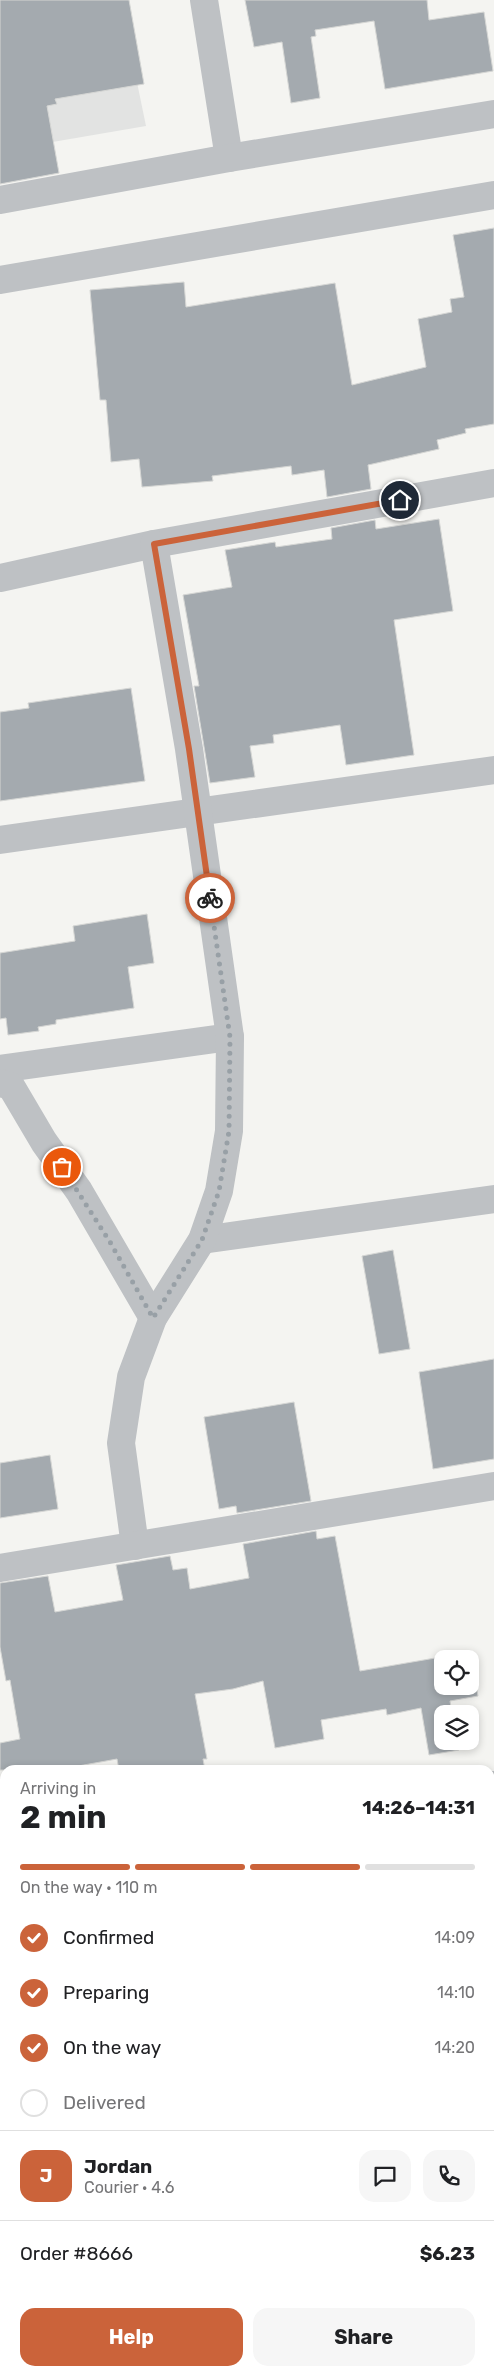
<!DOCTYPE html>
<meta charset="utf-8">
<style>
body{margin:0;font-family:Rubik,sans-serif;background:#f6f6f6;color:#202124;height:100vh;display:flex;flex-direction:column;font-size:19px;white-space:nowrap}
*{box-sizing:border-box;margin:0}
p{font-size:16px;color:#757577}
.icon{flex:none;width:28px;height:28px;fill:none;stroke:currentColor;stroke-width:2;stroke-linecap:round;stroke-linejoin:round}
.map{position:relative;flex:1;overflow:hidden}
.details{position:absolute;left:0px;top:1765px;width:495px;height:611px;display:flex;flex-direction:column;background:#fff;border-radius:15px 15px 0 0;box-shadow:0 2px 8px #0003}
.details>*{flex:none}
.buttons{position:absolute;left:434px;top:1650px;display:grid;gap:10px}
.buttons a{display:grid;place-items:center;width:45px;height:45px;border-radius:10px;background:#fff;box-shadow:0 2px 8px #0003;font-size:25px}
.pin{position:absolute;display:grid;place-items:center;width:42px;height:42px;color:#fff;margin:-21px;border:2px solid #fff;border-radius:50%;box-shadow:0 1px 5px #0007}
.courier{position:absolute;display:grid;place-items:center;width:50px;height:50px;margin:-25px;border:4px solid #cb633a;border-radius:50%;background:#fff;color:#222;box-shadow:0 1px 6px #0007}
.overview em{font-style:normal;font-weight:700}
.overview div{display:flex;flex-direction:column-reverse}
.overview{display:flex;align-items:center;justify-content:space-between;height:85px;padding:0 20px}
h1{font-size:32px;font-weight:700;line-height:38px}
.bar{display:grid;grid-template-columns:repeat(4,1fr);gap:8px 5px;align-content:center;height:60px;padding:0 20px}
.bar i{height:6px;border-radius:4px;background:#e0e0e0}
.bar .selected{background:#cb633a}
.bar p{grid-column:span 4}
.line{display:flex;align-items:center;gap:12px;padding:0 20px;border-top:1px solid #e0e0e0}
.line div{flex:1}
.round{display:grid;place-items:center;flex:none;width:52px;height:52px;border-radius:15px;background:#f6f6f6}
ol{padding:0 20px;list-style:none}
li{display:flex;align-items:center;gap:15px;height:55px}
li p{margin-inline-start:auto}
li .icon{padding:5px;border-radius:50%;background:#cb633a;color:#fff;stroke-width:4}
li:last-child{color:#757577}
li i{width:28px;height:28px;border:2px solid #e0e0e0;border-radius:50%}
.button{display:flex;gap:10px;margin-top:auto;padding:10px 20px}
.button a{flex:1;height:58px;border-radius:15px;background:#cb633a;color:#fff;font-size:20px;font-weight:700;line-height:58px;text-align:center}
.button a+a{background:#f6f6f6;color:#202124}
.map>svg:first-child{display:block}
</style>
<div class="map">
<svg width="494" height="2376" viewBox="0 0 494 2376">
<rect width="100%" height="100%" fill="#f4f4f1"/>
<!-- built -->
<path fill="#e2e3e2" d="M120,0l26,126 -146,25z"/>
<!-- building -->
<g fill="#a4aaaf" stroke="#d5d6d4" fill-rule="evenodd">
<path d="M0,0h129l15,84 -89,15 2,5 -10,2 12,67 -59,11z"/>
<path d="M245,0h182l2,20 55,-8 9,59 -108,18 -11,-68 -59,9 1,6 -5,1 9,61 -29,5 -9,-61 -28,5z"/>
<path d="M494,228v196l-29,5 1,4 -29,7 2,9 -71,16 3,24 -44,8 -3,-27 -32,5 -1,-9 -79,10 1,5 -71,6 -3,-28 -28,3 -5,-62h-6l-10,-110 94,-8 2,25 149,-24 17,102 74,-18 -8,-48 34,-7 -2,-13 14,-2 -11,-62z"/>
<path d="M439,519l14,92 -59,9 20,135 -68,10 -6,-40 -67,10 1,8 -24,3 5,31 -45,6 -16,-97h5l-16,-91 49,-8 -7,-37 50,-8 1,5 56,-8 -1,-11 44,-8 1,9z"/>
<path d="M131,688l14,93 -145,20v-89l29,-4 -1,-5z"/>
<path d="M147,914l7,49 -26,4 6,41 -78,12v4l-18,3 1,4 -31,4 -2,-17 -6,1v-66l75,-12 -2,-15z"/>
<path d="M393,1250l17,99 -31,5 -17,-98z"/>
<path d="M494,1359v100l-61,10 -14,-97z"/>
<path d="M294,1402l17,99 -74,12 -1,-7 -17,3 -15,-92z"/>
<path d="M50,1455l8,54 -58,9v-55z"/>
<path d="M316,1531l1,8 18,-3 25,135 110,-19 8,44 -28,5 2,13h-10v27h15l2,9 -30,5 -8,-47 -34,7 -1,-6 -65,11 3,19 -49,9 -12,-67 -30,8 -38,5 12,65h-4l2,11h-86l-2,-11 -61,11h-56v-27l20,-4 -10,-59 -4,1 -6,-34v-64l48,-7 7,36 68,-12 -7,-35 54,-9 3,14 14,-2 3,21 59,-11 -6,-34zM442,1659h28v27h-28z"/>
</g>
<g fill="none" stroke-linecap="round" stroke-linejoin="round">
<!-- street -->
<g stroke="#bec1c4" stroke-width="28">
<path d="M204,0l25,158"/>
<path d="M0,200l229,-42 265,-44"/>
<path d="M0,280l494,-85"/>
<path d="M0,578l154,-34 340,-61"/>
<path d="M0,840l494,-70"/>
<path d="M0,1069l230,-32"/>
<path d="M0,1083l11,3 33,56 35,49 74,127"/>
<path d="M202,1240l292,-41"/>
<path d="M135,1546l-14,-103 10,-66 22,-59 49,-78 17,-49 10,-60 1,-94 -41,-288 -35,-205"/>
<path d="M0,1568l494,-82"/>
<path d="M490,1785h4"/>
<path d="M0,1861l5,-1"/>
<path d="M490,2093h4"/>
<path d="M98,2376l1,-5"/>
</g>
</g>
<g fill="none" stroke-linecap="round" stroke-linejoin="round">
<!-- done -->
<path stroke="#98a0a6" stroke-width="5" stroke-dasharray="0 9" d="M62,1167l48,75 43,76 49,-78 17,-49 10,-60 1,-94 -20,-139"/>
<!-- route -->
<path stroke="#cb633a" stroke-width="6" d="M210,898l-21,-149 -35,-205 246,-44"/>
</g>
</svg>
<div class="buttons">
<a><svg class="icon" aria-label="locate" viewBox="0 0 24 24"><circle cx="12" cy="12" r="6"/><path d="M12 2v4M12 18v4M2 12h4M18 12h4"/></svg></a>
<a><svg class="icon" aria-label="layers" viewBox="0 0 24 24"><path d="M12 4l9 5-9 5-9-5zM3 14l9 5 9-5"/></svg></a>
</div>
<div class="pin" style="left:62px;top:1167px;background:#ea580c"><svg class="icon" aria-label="bag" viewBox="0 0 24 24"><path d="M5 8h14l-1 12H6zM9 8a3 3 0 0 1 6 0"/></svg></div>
<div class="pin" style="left:400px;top:500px;background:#1f2937"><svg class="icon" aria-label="home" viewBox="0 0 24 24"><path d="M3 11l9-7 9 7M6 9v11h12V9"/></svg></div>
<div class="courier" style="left:210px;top:898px"><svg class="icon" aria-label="bike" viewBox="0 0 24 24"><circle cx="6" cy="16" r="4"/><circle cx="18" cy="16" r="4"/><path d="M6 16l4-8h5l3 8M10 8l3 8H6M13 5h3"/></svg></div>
<section class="details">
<div class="overview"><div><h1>2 min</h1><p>Arriving in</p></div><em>14:26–14:31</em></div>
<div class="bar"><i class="selected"></i><i class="selected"></i><i class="selected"></i><i></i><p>On the way · 110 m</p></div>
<ol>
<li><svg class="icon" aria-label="check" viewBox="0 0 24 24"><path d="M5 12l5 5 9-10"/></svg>Confirmed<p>14:09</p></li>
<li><svg class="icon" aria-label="check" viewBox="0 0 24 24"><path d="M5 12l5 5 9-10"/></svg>Preparing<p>14:10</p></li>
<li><svg class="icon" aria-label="check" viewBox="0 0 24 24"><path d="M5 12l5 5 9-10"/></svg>On the way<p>14:20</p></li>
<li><i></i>Delivered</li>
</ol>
<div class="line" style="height:90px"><b class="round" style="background:#cb633a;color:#fff">J</b><div><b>Jordan</b><p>Courier · 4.6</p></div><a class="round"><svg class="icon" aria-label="chat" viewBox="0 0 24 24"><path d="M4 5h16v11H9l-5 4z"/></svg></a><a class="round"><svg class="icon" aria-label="phone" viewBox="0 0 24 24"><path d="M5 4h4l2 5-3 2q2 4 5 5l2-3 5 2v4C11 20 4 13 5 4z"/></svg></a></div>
<div class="line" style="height:65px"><div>Order #8666</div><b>$6.23</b></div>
<div class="button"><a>Help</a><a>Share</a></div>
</section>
</div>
